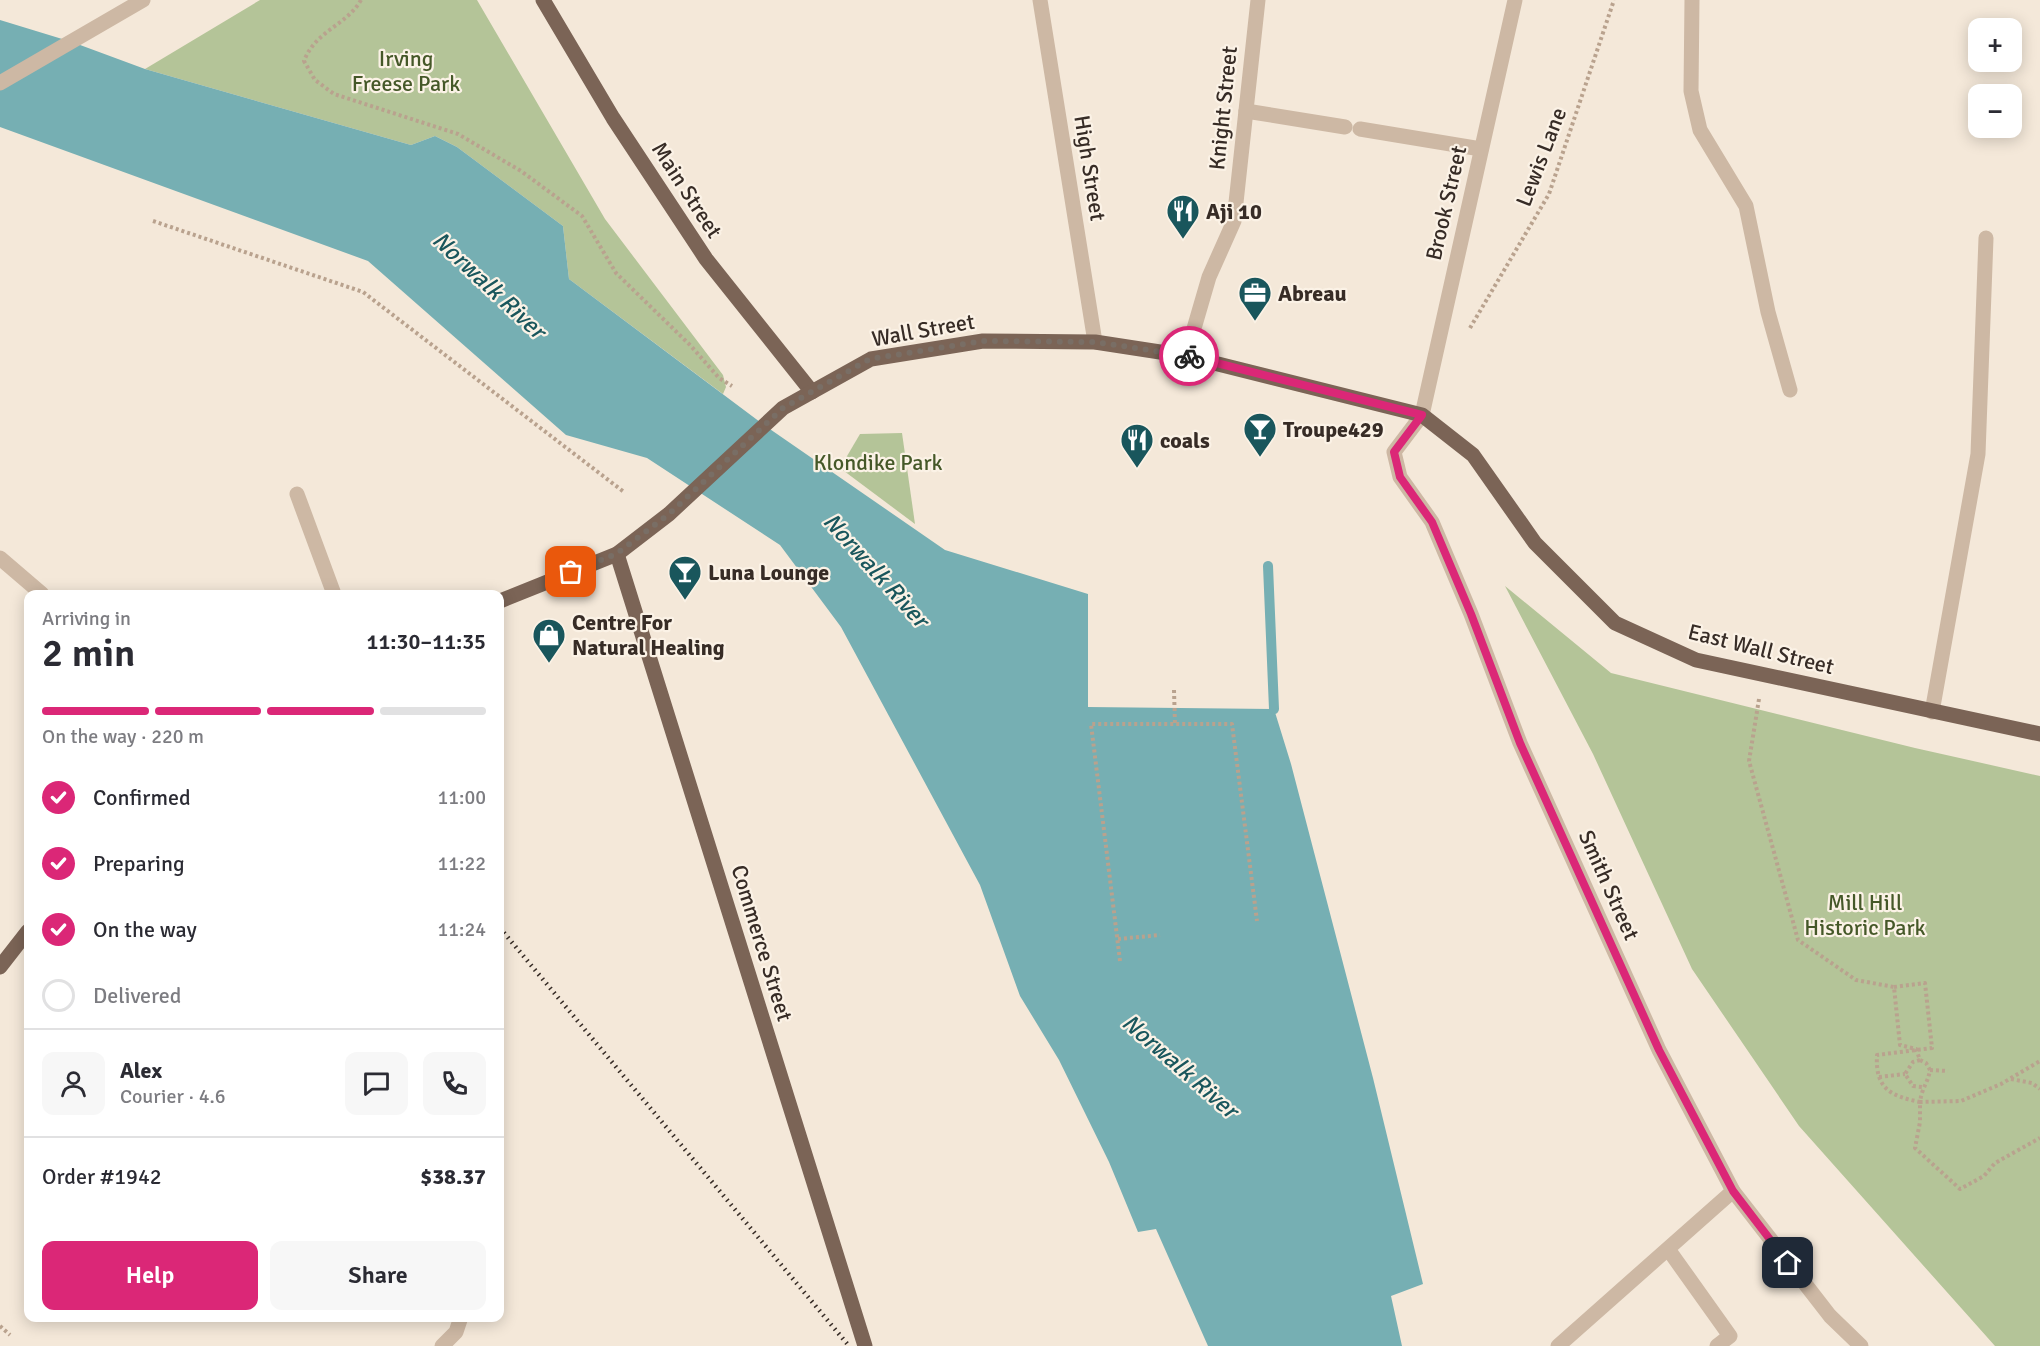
<!DOCTYPE html>
<meta charset="utf-8">
<style>
body{margin:0;font-family:Signika,sans-serif;background:#f7f7f7;color:#2b2b33;height:100vh;display:flex;flex-direction:column;font-size:22px;white-space:nowrap}
*{box-sizing:border-box;margin:0}
p{font-size:20px;color:#7c7c81}
.icon{flex:none;width:33px;height:33px;fill:none;stroke:currentColor;stroke-width:2;stroke-linecap:round;stroke-linejoin:round}
.map{position:relative;flex:1;overflow:hidden}
.drawer{position:absolute;left:24px;top:590px;width:480px;height:732px;display:flex;flex-direction:column;background:#fff;border-radius:12px;box-shadow:0 3px 15px #0003}
.drawer>*{flex:none}
.tools{position:absolute;left:1968px;top:18px;display:grid;gap:12px}
.tools a{display:grid;place-items:center;width:54px;height:54px;border-radius:12px;background:#fff;box-shadow:0 3px 15px #0003;font-size:30px}
.pin{position:absolute;display:grid;place-items:center;width:51px;height:51px;color:#fff;margin:-26px;border-radius:12px;box-shadow:0 3px 9px #0006}
.courier{position:absolute;display:grid;place-items:center;width:60px;height:60px;margin:-30px;border:4px solid #db2777;border-radius:50%;background:#fff;color:#222;box-shadow:0 2px 8px #0007}
.summary em{font-style:normal;font-weight:600}
.summary div{display:flex;flex-direction:column-reverse}
.summary{display:flex;align-items:center;justify-content:space-between;height:102px;padding:0 18px}
h1{font-size:39px;font-weight:600;line-height:45px}
.bar{display:grid;grid-template-columns:repeat(4,1fr);gap:9px 6px;align-content:center;height:72px;padding:0 18px}
.bar i{height:8px;border-radius:4px;background:#e1e1e2}
.bar .selected{background:#db2777}
.bar p{grid-column:span 4}
.line{display:flex;align-items:center;gap:15px;padding:0 18px;border-top:2px solid #e1e1e2}
.line div{flex:1}
.round{display:grid;place-items:center;flex:none;width:63px;height:63px;border-radius:12px;background:#f7f7f7}
ol{padding:0 18px;list-style:none}
li{display:flex;align-items:center;gap:18px;height:66px}
li p{margin-inline-start:auto}
li .icon{padding:6px;border-radius:50%;background:#db2777;color:#fff;stroke-width:4}
li:last-child{color:#7c7c81}
li i{width:33px;height:33px;border:3px solid #e1e1e2;border-radius:50%}
.button{display:flex;gap:12px;margin-top:auto;padding:12px 18px}
.button a{flex:1;height:69px;border-radius:12px;background:#db2777;color:#fff;font-size:24px;font-weight:600;line-height:69px;text-align:center}
.button a+a{background:#f7f7f7;color:#2b2b33}
.map>svg:first-child{display:block}
</style>
<div class="map">
<svg width="2040" height="1346" viewBox="0 0 2040 1346">
<rect width="100%" height="100%" fill="#f4e8d9"/>
<!-- green -->
<g fill="#b4c498">
<path d="M260,0h217l128,219 118,156 3,12 -3,7 -154,-115 -6,-53 -106,-79 -22,-11 -24,9 -266,-76z"/>
<path d="M902,433l13,91 -75,-56 20,-34z"/>
<path d="M1505,586l106,87 304,75 125,28v570h-45l-196,-220 -107,-157 -99,-215z"/>
</g>
<!-- water -->
<path fill="#76afb3" d="M0,20l72,22 73,27 266,76 24,-9 22,11 106,79 6,53 195,146 181,125 143,44v113l186,2 17,55 82,314 50,206 -32,12 11,50h-194l-52,-117 -18,3 -29,-70 -50,-102 -39,-64 -40,-111 -139,-258 -61,-82 -133,-87 -81,-23 -198,-174 -368,-134z"/>
<g fill="none" stroke-linecap="round" stroke-linejoin="round">
<!-- stream -->
<path stroke="#76afb3" stroke-width="10" d="M1268,566l6,143"/>
<!-- path -->
<g stroke="#b9a28e" stroke-width="4" stroke-dasharray="3 3" stroke-linecap="butt">
<path d="M361,0c-15,26 -45,30 -57,61l11,19 19,14 124,40 63,37 61,45 34,57 75,73 28,32 13,8"/>
<path d="M153,221l210,71 261,200"/>
<path d="M1470,328l79,-134 65,-194"/>
<path d="M1174,690l1,34"/>
<path d="M1759,699l-10,62 49,179 58,40 38,7 6,58 16,4 4,11 6,3 4,7c-2,13 -8,17 -10,32l41,-1 40,-17 39,-23"/>
<path d="M1118,939l42,-4"/>
<path d="M1120,961l-29,-237h141l25,197"/>
<path d="M1894,987l31,-4 7,65 -55,7c-2,34 14,41 43,47v20l-5,26 45,41 24,-13 11,-13 45,-25"/>
<path d="M1920,1060l-7,2 -8,12 8,12 9,1"/>
<path d="M1930,1070l18,1"/>
<path d="M1879,1077l26,-3"/>
<path d="M2011,1079l21,4 8,6"/>
<path d="M0,1326l10,9"/>
</g>
<!-- minor -->
<g stroke="#cdb8a4" stroke-width="15">
<path d="M1040,0l55,342"/>
<path d="M1515,0l-93,415 -28,37 6,25 32,45 39,92 49,129 139,307 74,141 97,125 31,30"/>
<path d="M1692,0l-1,91 9,39 46,76 22,106 22,78"/>
<path d="M0,83l143,-83"/>
<path d="M1246,111l99,16"/>
<path d="M1360,129l121,20"/>
<path d="M1186,356l23,-79 25,-56 24,-221"/>
<path d="M297,494l37,100"/>
<path d="M0,558l42,36"/>
<path d="M1932,712l46,-258 8,-216"/>
<path d="M1668,1249l62,87 -13,10"/>
<path d="M442,1346l14,-14 5,-15"/>
<path d="M1558,1346l175,-155"/>
</g>
<!-- major -->
<g stroke="#7b6456" stroke-width="15">
<path d="M543,0l70,118 93,141 106,133"/>
<path d="M617,554l248,792"/>
<path d="M500,601l117,-47 52,-40 114,-106 88,-49 112,-18 112,1 91,14 236,59 51,40 62,88 80,80 81,37 344,74"/>
<path d="M0,967l28,-36"/>
</g>
<!-- rail -->
<path stroke="#372c26" stroke-width="4.5" stroke-dasharray="1.5 4.5" stroke-linecap="butt" d="M500,928l349,418"/>
</g>
<g fill="none" stroke-linecap="round" stroke-linejoin="round">
<!-- done -->
<path stroke="#796e65" stroke-width="6" stroke-dasharray="0 10.8" d="M571,572l45,-18 53,-40 114,-106 87,-49 113,-18 112,1 94,14"/>
<!-- route -->
<path stroke="#db2777" stroke-width="8" d="M1189,356l233,59 -28,37 6,25 32,45 39,92 49,129 139,307 74,141 55,72"/>
</g>
<!-- icons -->
<defs>
<g id="restaurant-pin" transform="scale(1.725)"><path d="M0 17L-7.5 6A9.5 9.5 0 1 1 7.5 6Z" fill="#19565c" stroke="#fbf2e6"/><path d="M-5-6h1v4h1v-4h1v4h1v-4h1v5L-1.5 .5V6h-2V.5L-5-1ZM5-6V6H3V1.5H1.5Q1.5-4 5-6Z" fill="#fff"/></g>
<g id="office-pin" transform="scale(1.725)"><path d="M0 17L-7.5 6A9.5 9.5 0 1 1 7.5 6Z" fill="#19565c" stroke="#fbf2e6"/><path d="M-6-3h4V-5.5h4V-3h4V5H-6ZM-1-4.5V-3h2v-1.5ZM-6 0V1H6V0Z" fill="#fff"/></g>
<g id="bar-pin" transform="scale(1.725)"><path d="M0 17L-7.5 6A9.5 9.5 0 1 1 7.5 6Z" fill="#19565c" stroke="#fbf2e6"/><path d="M-6-5H6L.8 .8V4.5H3.5V6h-7V4.5H-.8V.8Z" fill="#fff"/></g>
<g id="shop-pin" transform="scale(1.725)"><path d="M0 17L-7.5 6A9.5 9.5 0 1 1 7.5 6Z" fill="#19565c" stroke="#fbf2e6"/><path d="M-5-2.5h2.3a2.7 3.5 0 0 1 5.4 0H5L5.5 6h-11ZM-1.5-2.5h3a1.5 2.3 0 0 0-3 0Z" fill="#fff"/></g>
</defs>
<g fill-rule="evenodd">
<use href="#restaurant-pin" x="1183" y="211"/>
<use href="#office-pin" x="1255" y="293"/>
<use href="#bar-pin" x="1260" y="429"/>
<use href="#restaurant-pin" x="1137" y="440"/>
<use href="#bar-pin" x="685" y="572"/>
<use href="#shop-pin" x="549" y="635"/>
</g>
<g text-anchor="middle" dominant-baseline="central" stroke-width="4.5" stroke-linejoin="round" paint-order="stroke">
<!-- park labels -->
<g font-size="22" fill="#455828" stroke="#fbf2e6">
<text x="406" y="58">Irving<tspan x="406" dy="25">Freese Park</tspan></text>
<text x="878" y="462">Klondike Park</text>
<text x="1865" y="902">Mill Hill<tspan x="1865" dy="25">Historic Park</tspan></text>
</g>
<!-- street labels -->
<g font-size="22" fill="#372c26" stroke="#fbf2e6">
<text transform="translate(1223 108) rotate(-84)">Knight Street</text>
<text transform="translate(1541 157) rotate(-69)">Lewis Lane</text>
<text transform="translate(1090 168) rotate(81)">High Street</text>
<text transform="translate(687 190) rotate(57)">Main Street</text>
<text transform="translate(1446 203) rotate(-77)">Brook Street</text>
<text transform="translate(923 330) rotate(-10)">Wall Street</text>
<text transform="translate(1761 649) rotate(14)">East Wall Street</text>
<text transform="translate(1609 885) rotate(66)">Smith Street</text>
<text transform="translate(762 943) rotate(73)">Commerce Street</text>
</g>
<!-- poi labels -->
<g font-size="22" font-weight="bold" fill="#372c26" stroke="#fbf2e6" text-anchor="start">
<text x="1206" y="211">Aji 10</text>
<text x="1278" y="293">Abreau</text>
<text x="1283" y="429">Troupe429</text>
<text x="1160" y="440">coals</text>
<text x="708" y="572">Luna Lounge</text>
<text x="572" y="622">Centre For<tspan x="572" dy="25">Natural Healing</tspan></text>
</g>
<!-- water labels -->
<g font-size="24" font-style="italic" fill="#19565c" stroke="#fbf2e6">
<text transform="translate(489 285) rotate(43)">Norwalk River</text>
<text transform="translate(876 570) rotate(48)">Norwalk River</text>
<text transform="translate(1180 1066) rotate(41)">Norwalk River</text>
</g>
</g>
</svg>
<div class="tools">
<a>+</a>
<a>−</a>
</div>
<div class="pin" style="left:571px;top:572px;background:#ea580c"><svg class="icon" aria-label="bag" viewBox="0 0 24 24"><path d="M5 8h14l-1 12H6zM9 8a3 3 0 0 1 6 0"/></svg></div>
<div class="pin" style="left:1788px;top:1263px;background:#1f2937"><svg class="icon" aria-label="home" viewBox="0 0 24 24"><path d="M3 11l9-7 9 7M6 9v11h12V9"/></svg></div>
<div class="courier" style="left:1189px;top:356px"><svg class="icon" aria-label="bike" viewBox="0 0 24 24"><circle cx="6" cy="16" r="4"/><circle cx="18" cy="16" r="4"/><path d="M6 16l4-8h5l3 8M10 8l3 8H6M13 5h3"/></svg></div>
<section class="drawer">
<div class="summary"><div><h1>2 min</h1><p>Arriving in</p></div><em>11:30–11:35</em></div>
<div class="bar"><i class="selected"></i><i class="selected"></i><i class="selected"></i><i></i><p>On the way · 220 m</p></div>
<ol>
<li><svg class="icon" aria-label="check" viewBox="0 0 24 24"><path d="M5 12l5 5 9-10"/></svg>Confirmed<p>11:00</p></li>
<li><svg class="icon" aria-label="check" viewBox="0 0 24 24"><path d="M5 12l5 5 9-10"/></svg>Preparing<p>11:22</p></li>
<li><svg class="icon" aria-label="check" viewBox="0 0 24 24"><path d="M5 12l5 5 9-10"/></svg>On the way<p>11:24</p></li>
<li><i></i>Delivered</li>
</ol>
<div class="line" style="height:108px"><a class="round"><svg class="icon" aria-label="person" viewBox="0 0 24 24"><circle cx="12" cy="8" r="4"/><path d="M4 21q1-7 8-7t8 7"/></svg></a><div><b>Alex</b><p>Courier · 4.6</p></div><a class="round"><svg class="icon" aria-label="chat" viewBox="0 0 24 24"><path d="M4 5h16v11H9l-5 4z"/></svg></a><a class="round"><svg class="icon" aria-label="phone" viewBox="0 0 24 24"><path d="M5 4h4l2 5-3 2q2 4 5 5l2-3 5 2v4C11 20 4 13 5 4z"/></svg></a></div>
<div class="line" style="height:78px"><div>Order #1942</div><b>$38.37</b></div>
<div class="button"><a>Help</a><a>Share</a></div>
</section>
</div>
